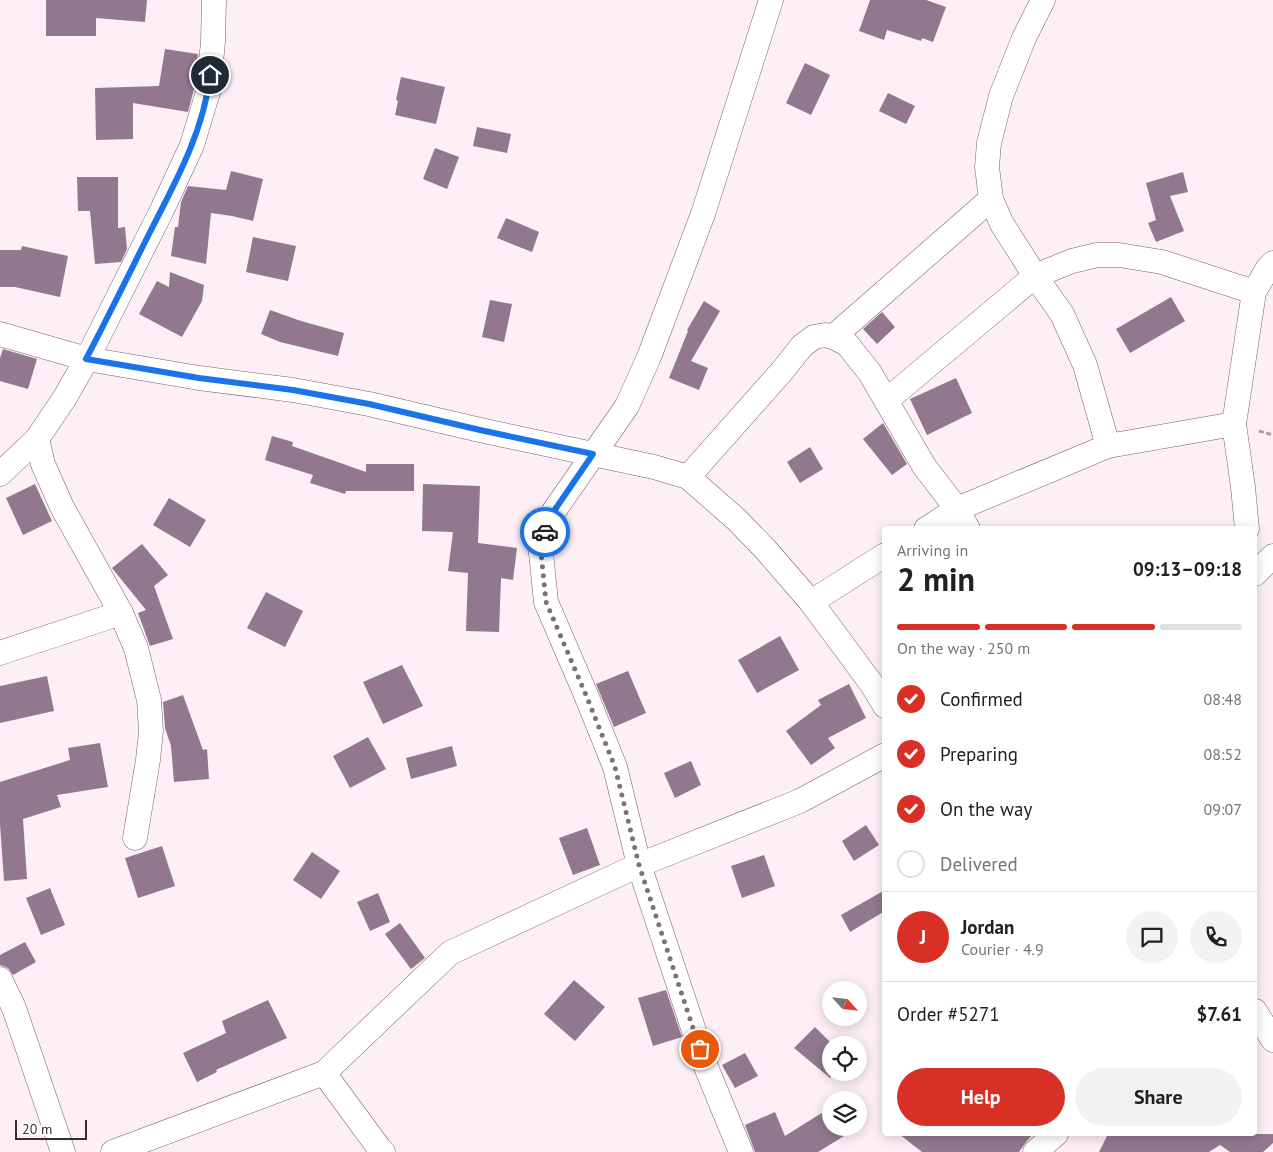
<!DOCTYPE html>
<meta charset="utf-8">
<style>
body{margin:0;font-family:"PT Sans",sans-serif;background:#f2f2f2;color:#202124;height:100vh;display:flex;flex-direction:column;font-size:19px;white-space:nowrap}
*{box-sizing:border-box;margin:0}
p{font-size:16px;color:#757577}
.icon{flex:none;width:28px;height:28px;fill:none;stroke:currentColor;stroke-width:2;stroke-linecap:round;stroke-linejoin:round}
.map{position:relative;flex:1;overflow:hidden}
.side{position:absolute;left:882px;top:526px;width:375px;height:610px;display:flex;flex-direction:column;background:#fff;border-radius:5px;box-shadow:0 2px 12px #0003}
.side>*{flex:none}
.needle{width:32px;rotate:117deg}
.fabs{position:absolute;left:822px;top:981px;display:grid;gap:10px}
.fabs a{display:grid;place-items:center;width:45px;height:45px;border-radius:50%;background:#fff;box-shadow:0 2px 12px #0003;font-size:25px}
.scale{position:absolute;left:15px;bottom:12px;width:72px;box-sizing:border-box;padding-left:5px;border:2px solid #382b31;border-top:0;font-size:14px;line-height:18px;white-space:nowrap;color:#382b31;-webkit-text-stroke:4px #fff;paint-order:stroke}
.pin{position:absolute;display:grid;place-items:center;width:42px;height:42px;color:#fff;margin:-21px;border:2px solid #fff;border-radius:50%;box-shadow:0 1px 5px #0007}
.courier{position:absolute;display:grid;place-items:center;width:50px;height:50px;margin:-25px;border:4px solid #1a73e8;border-radius:50%;background:#fff;color:#222;box-shadow:0 1px 6px #0007}
.headline em{font-style:normal;font-weight:700}
.headline div{display:flex;flex-direction:column-reverse}
.headline{display:flex;align-items:center;justify-content:space-between;height:85px;padding:0 15px}
h1{font-size:32px;font-weight:700;line-height:38px}
.bar{display:grid;grid-template-columns:repeat(4,1fr);gap:8px 5px;align-content:center;height:60px;padding:0 15px}
.bar i{height:6px;border-radius:4px;background:#e0e0e0}
.bar .active{background:#d93025}
.bar p{grid-column:span 4}
.line{display:flex;align-items:center;gap:12px;padding:0 15px;border-top:1px solid #e0e0e0}
.line div{flex:1}
.round{display:grid;place-items:center;flex:none;width:52px;height:52px;border-radius:26px;background:#f2f2f2}
ol{padding:0 15px;list-style:none}
li{display:flex;align-items:center;gap:15px;height:55px}
li p{margin-inline-start:auto}
li .icon{padding:5px;border-radius:50%;background:#d93025;color:#fff;stroke-width:4}
li:last-child{color:#757577}
li i{width:28px;height:28px;border:2px solid #e0e0e0;border-radius:50%}
.cta{display:flex;gap:10px;margin-top:auto;padding:10px 15px}
.cta a{flex:1;height:58px;border-radius:30px;background:#d93025;color:#fff;font-size:20px;font-weight:700;line-height:58px;text-align:center}
.cta a+a{background:#f2f2f2;color:#202124}
.map>svg:first-child{display:block}
</style>
<div class="map">
<svg width="1273" height="1152" viewBox="0 0 1273 1152">
<rect width="100%" height="100%" fill="#fdeff5"/>
<!-- building -->
<g fill="#91788f">
<path d="M46,0h101l-2,22 -49,-4v18h-50z"/>
<path d="M870,0h56l20,7 -13,35 -11,-4 -1,3 -34,-11 -3,10 -25,-9z"/>
<path d="M165,49l33,5 -4,35 -6,23 -55,-9v36l-37,1 -1,-52 64,-2z"/>
<path d="M805,63l25,12 -19,40 -25,-12z"/>
<path d="M401,77l44,10 -9,37 -41,-9 3,-14 -2,-1z"/>
<path d="M888,93l27,13 -9,18 -27,-13z"/>
<path d="M477,127l34,7 -4,19 -34,-7z"/>
<path d="M435,148l24,9 -12,32 -24,-10z"/>
<path d="M231,171l32,8 -10,42 -21,-5 -21,-3 -5,51 -35,-8 4,-29h3l3,-25 7,-16 38,4z"/>
<path d="M1183,172l5,20 -18,4 14,35 -28,11 -8,-19 8,-3 -10,-37z"/>
<path d="M77,177h41v51l7,-1 2,22 -6,13 -26,2 -5,-53h-12z"/>
<path d="M506,218l33,14 -7,20 -35,-14z"/>
<path d="M253,237l43,9 -8,35 -42,-9z"/>
<path d="M22,246l46,10 -8,41 -45,-10h-15v-37h21z"/>
<path d="M170,272l34,13 -2,16 -20,36 -43,-23 18,-33 12,6z"/>
<path d="M1171,297l14,24 -55,32 -14,-24z"/>
<path d="M490,300l22,4 -8,38 -22,-5z"/>
<path d="M704,301l16,10 -29,50 17,7 -9,22 -30,-12 19,-47 -1,-1z"/>
<path d="M270,310l31,11 43,12 -6,23 -58,-14 -19,-8z"/>
<path d="M882,312l13,15 -18,17 -14,-15z"/>
<path d="M3,349l34,10 -9,30 -28,-8v-23z"/>
<path d="M956,378l16,35 -45,22 -17,-36z"/>
<path d="M883,423l24,41 -15,11 -29,-36z"/>
<path d="M272,436l21,6 -1,4 74,26v-8h48v27h-68l-1,3 -35,-11 3,-8 -48,-15z"/>
<path d="M810,447l13,22 -23,14 -13,-21z"/>
<path d="M35,484l17,37 -29,14 -17,-37z"/>
<path d="M423,484l57,2 -2,57 39,5 -4,32 -12,-2 -2,54 -33,-1 2,-58 -20,-2 5,-39 -31,-1z"/>
<path d="M169,498l37,22 -16,27 -37,-22z"/>
<path d="M142,544l26,31 -14,11 19,53 -23,7 -12,-33 8,-3 -34,-42z"/>
<path d="M266,592l37,19 -18,36 -38,-19z"/>
<path d="M780,636l19,34 -42,23 -19,-33z"/>
<path d="M402,665l21,41 -40,18 -20,-42z"/>
<path d="M628,671l18,42 -32,14 -18,-43z"/>
<path d="M47,676l7,35 -54,12v-37z"/>
<path d="M849,684l17,34 -38,20 7,10 -24,17 -25,-34 35,-26 -3,-5z"/>
<path d="M183,695l20,55 4,-1 2,30 -35,3 -3,-36 -6,-18 -2,-26z"/>
<path d="M368,737l18,32 -36,19 -17,-32z"/>
<path d="M100,743l8,44 -51,8 4,12 -38,12 4,60 -23,2 -4,-57v-42l70,-22 -2,-12z"/>
<path d="M452,746l5,20 -46,13 -5,-21z"/>
<path d="M691,761l10,24 -26,13 -11,-25z"/>
<path d="M866,825l13,20 -25,16 -12,-20z"/>
<path d="M587,828l13,37 -27,10 -14,-37z"/>
<path d="M162,846l13,40 -37,12 -13,-40z"/>
<path d="M312,852l28,19 -19,28 -28,-19z"/>
<path d="M764,855l11,31 -33,12 -11,-32z"/>
<path d="M50,888l15,37 -24,10 -15,-37z"/>
<path d="M885,890v21l-35,21 -9,-17z"/>
<path d="M378,893l12,29 -20,9 -13,-29z"/>
<path d="M400,923l25,35 -14,11 -26,-35z"/>
<path d="M25,942l11,20 -23,13 -5,-7 -8,-3v-10z"/>
<path d="M574,980l31,27 -30,34 -31,-27z"/>
<path d="M666,990l16,47 -29,9 -15,-48z"/>
<path d="M268,1000l19,38 -71,32 1,2 -20,10 -14,-29 43,-20 -4,-12z"/>
<path d="M815,1027l18,18h-2v27h4l-5,6 -36,-30z"/>
<path d="M745,1053l13,23 -23,12 -13,-23z"/>
<path d="M828,1109l3,6v13h8l5,8 -26,16h-63l-10,-27 30,-13 10,24z"/>
<path d="M899,1134h134l-7,8 -7,10h-97z"/>
<path d="M1108,1134h165v9l-10,9h-33l-10,-7 -11,7h-110z"/>
</g>
<g fill="none" stroke-linecap="round" stroke-linejoin="round">
<!-- street casing -->
<g stroke="#7c5d6c" stroke-width="25">
<g id="street">
<path d="M1043,0l-19,38 -23,58 -12,47 -2,24 4,32 11,25 33,52 27,38 23,51 23,81"/>
<path d="M0,334l87,25 112,19 94,12 76,14 111,26 174,37 34,10 49,43 29,30 45,52 60,81 14,23"/>
<path d="M833,337l158,-138"/>
<path d="M887,400l148,-124 37,-15 25,-6h22l43,7 92,30"/>
<path d="M37,439l6,25 19,43 59,106 15,35 13,52 2,31 -3,29 -13,78"/>
<path d="M0,474l37,-35 27,-40 23,-40 75,-149 30,-65 16,-53 5,-50 1,-42"/>
<path d="M688,477l95,-107 19,-24 12,-9 11,-2 8,2 14,7 23,29 54,93 33,43 11,20"/>
<path d="M926,529l31,-20 151,-63 126,-22"/>
<path d="M1247,529l-4,-42 -9,-63 20,-132 14,-24 5,-5"/>
<path d="M1255,574l18,-18"/>
<path d="M811,602l74,-47"/>
<path d="M0,653l121,-40"/>
<path d="M0,979l14,29 49,144"/>
<path d="M1255,1011l18,29"/>
<path d="M324,1073l55,75 4,4"/>
<path d="M113,1152l211,-79 126,-120 189,-88 161,-64 85,-46"/>
<path d="M741,1152l-35,-85 -67,-202 -24,-98 -29,-72 -40,-93 -6,-59 14,-32 73,-105 22,-49 54,-143 68,-214"/>
<path d="M1035,1152l21,-18"/>
</g>
</g>
<!-- path -->
<path stroke="#a99ca2" stroke-width="3" stroke-dasharray="5 2.5" stroke-linecap="butt" d="M1259,431l14,4"/>
<!-- street -->
<use href="#street" stroke="#fff" stroke-width="24"/>
</g>
<g fill="none" stroke-linecap="round" stroke-linejoin="round">
<!-- done -->
<path stroke="#7d7076" stroke-width="5" stroke-dasharray="0 9" d="M545,532l-5,11 6,59 40,93 29,72 24,98 61,184"/>
<!-- route -->
<path stroke="#1a73e8" stroke-width="6" d="M210,75c-6,56 -35,108 -60,157 -21,42 -42,85 -64,127l113,19 94,12 76,14 111,26 113,24 -39,57 -9,21"/>
</g>
</svg>
<div class="fabs">
<a><svg class="needle" viewBox="-14 -14 28 28"><path d="M0-13l5 13h-10z" fill="#e53935"/><path d="M0 13l5-13h-10z" fill="#757577"/></svg></a>
<a><svg class="icon" aria-label="locate" viewBox="0 0 24 24"><circle cx="12" cy="12" r="6"/><path d="M12 2v4M12 18v4M2 12h4M18 12h4"/></svg></a>
<a><svg class="icon" aria-label="layers" viewBox="0 0 24 24"><path d="M12 4l9 5-9 5-9-5zM3 14l9 5 9-5"/></svg></a>
</div>
<div class="scale">20 m</div>
<div class="pin" style="left:700px;top:1049px;background:#ea580c"><svg class="icon" aria-label="bag" viewBox="0 0 24 24"><path d="M5 8h14l-1 12H6zM9 8a3 3 0 0 1 6 0"/></svg></div>
<div class="pin" style="left:210px;top:75px;background:#1f2937"><svg class="icon" aria-label="home" viewBox="0 0 24 24"><path d="M3 11l9-7 9 7M6 9v11h12V9"/></svg></div>
<div class="courier" style="left:545px;top:532px"><svg class="icon" aria-label="car" viewBox="0 0 24 24"><path d="M5 17H2v-5l4-1 3-4h7l3 4 3 1v5h-3M9 17h6M6 11h13"/><circle cx="7" cy="17" r="2"/><circle cx="17" cy="17" r="2"/></svg></div>
<section class="side">
<div class="headline"><div><h1>2 min</h1><p>Arriving in</p></div><em>09:13–09:18</em></div>
<div class="bar"><i class="active"></i><i class="active"></i><i class="active"></i><i></i><p>On the way · 250 m</p></div>
<ol>
<li><svg class="icon" aria-label="check" viewBox="0 0 24 24"><path d="M5 12l5 5 9-10"/></svg>Confirmed<p>08:48</p></li>
<li><svg class="icon" aria-label="check" viewBox="0 0 24 24"><path d="M5 12l5 5 9-10"/></svg>Preparing<p>08:52</p></li>
<li><svg class="icon" aria-label="check" viewBox="0 0 24 24"><path d="M5 12l5 5 9-10"/></svg>On the way<p>09:07</p></li>
<li><i></i>Delivered</li>
</ol>
<div class="line" style="height:90px"><b class="round" style="background:#d93025;color:#fff">J</b><div><b>Jordan</b><p>Courier · 4.9</p></div><a class="round"><svg class="icon" aria-label="chat" viewBox="0 0 24 24"><path d="M4 5h16v11H9l-5 4z"/></svg></a><a class="round"><svg class="icon" aria-label="phone" viewBox="0 0 24 24"><path d="M5 4h4l2 5-3 2q2 4 5 5l2-3 5 2v4C11 20 4 13 5 4z"/></svg></a></div>
<div class="line" style="height:65px"><div>Order #5271</div><b>$7.61</b></div>
<div class="cta"><a>Help</a><a>Share</a></div>
</section>
</div>
